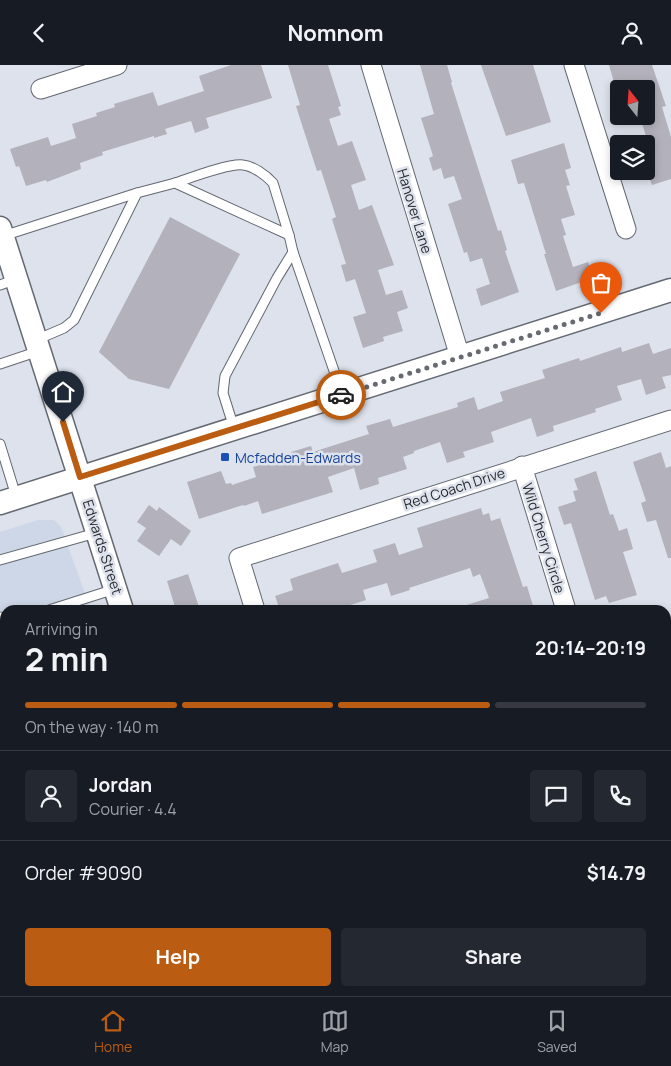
<!DOCTYPE html>
<meta charset="utf-8">
<style>
body{margin:0;font-family:Manrope,sans-serif;background:#242831;color:#f1f3f6;height:100vh;display:flex;flex-direction:column;font-size:19px;white-space:nowrap}
*{box-sizing:border-box;margin:0}
p{font-size:16px;color:#9ea1a6}
.icon{flex:none;width:28px;height:28px;fill:none;stroke:currentColor;stroke-width:2;stroke-linecap:round;stroke-linejoin:round}
.map{position:relative;flex:1;overflow:hidden}
.details{position:absolute;left:0px;top:540px;width:671px;height:391px;display:flex;flex-direction:column;background:#171b24;border-radius:15px 15px 0 0;box-shadow:0 2px 8px #0003}
.details>*{flex:none}
.needle{width:32px;rotate:343deg}
.controls{position:absolute;left:610px;top:15px;display:grid;gap:10px}
.controls a{display:grid;place-items:center;width:45px;height:45px;border-radius:5px;background:#171b24;box-shadow:0 2px 8px #0003;font-size:25px}
.pin{position:absolute;display:grid;place-items:center;width:42px;height:42px;color:#fff;margin:-51px -21px;border-radius:50% 50% 50% 0;rotate:-45deg;box-shadow:0 0 5px #0007}
.pin .icon{rotate:45deg}
.courier{position:absolute;display:grid;place-items:center;width:50px;height:50px;margin:-25px;border:4px solid #ba5c11;border-radius:50%;background:#fff;color:#222;box-shadow:0 1px 6px #0007}
.overview em{font-style:normal;font-weight:700}
.overview div{display:flex;flex-direction:column-reverse}
.overview{display:flex;align-items:center;justify-content:space-between;height:85px;padding:0 25px}
h1{font-size:32px;font-weight:700;line-height:38px}
.bar{display:grid;grid-template-columns:repeat(4,1fr);gap:8px 5px;align-content:center;height:60px;padding:0 25px}
.bar i{height:6px;border-radius:4px;background:#363941}
.bar .selected{background:#ba5c11}
.bar p{grid-column:span 4}
.line{display:flex;align-items:center;gap:12px;padding:0 25px;border-top:1px solid #363941}
.line div{flex:1}
.round{display:grid;place-items:center;flex:none;width:52px;height:52px;border-radius:5px;background:#242831}
.button{display:flex;gap:10px;margin-top:auto;padding:10px 25px}
.button a{flex:1;height:58px;border-radius:5px;background:#ba5c11;color:#fff;font-size:20px;font-weight:700;line-height:58px;text-align:center}
.button a+a{background:#242831;color:#f1f3f6}
header{display:flex;justify-content:space-between;align-items:center;height:65px;padding:0 25px;background:#171b24;font-size:22px;font-weight:700}
.menu{display:flex;justify-content:space-around;align-items:center;height:70px;border-top:1px solid #363941;background:#171b24;font-size:14px;color:#9ea1a6}
.menu a{display:grid;justify-items:center;gap:2px}
.menu .selected{color:#ba5c11}
.map>svg:first-child{display:block}
</style>
<header><svg class="icon" aria-label="back" viewBox="0 0 24 24"><path d="M15 5l-7 7 7 7"/></svg>Nomnom<svg class="icon" aria-label="person" viewBox="0 0 24 24"><circle cx="12" cy="8" r="4"/><path d="M4 21q1-7 8-7t8 7"/></svg></header>
<div class="map">
<svg width="671" height="931" viewBox="0 0 671 931">
<rect width="100%" height="100%" fill="#dde2ec"/>
<!-- built -->
<path fill="#ced7e7" d="M38,455h16l7,7 30,83h-86v124l-5,1v-203z"/>
<!-- green -->
<path fill="#adc4ac" d="M671,643v258l-5,2v-258z"/>
<!-- building -->
<g fill="#b3b1bb">
<path d="M231,0h30l11,33 -66,20 3,10 -14,5 -4,-12 -26,8 2,5 -13,4v-2l-52,16 1,3 -23,8 1,6 -34,13 -1,-2 -20,6 -7,-20 -3,1 -6,-18 38,-12 3,9 25,-8 -4,-14 25,-8 -1,-3 19,-6 -1,-3 39,-12 5,14 46,-15 -5,-15z"/>
<path d="M288,0h40l13,41 -3,1 3,8 -12,4 9,27 14,-5 14,39 -15,5 8,25 13,-5 22,60 -16,5 8,25 16,-5 6,18 -11,4 6,19 -20,6 1,4 -21,7 -10,-31 13,-4 -11,-34 -9,3 -5,-17 5,-1 -14,-45 4,-2 -15,-47 -4,1 -14,-43 -7,-22 4,-1z"/>
<path d="M420,0h27l5,17 -1,1 47,148 3,-1 6,20 -2,1 14,41 -38,14 -5,-17 14,-5 -8,-26 -12,4 -3,-10 -3,1 -16,-49 14,-5 -8,-23 -10,3 -3,-11 -8,3 -4,-13 4,-2 -12,-38 13,-4z"/>
<path d="M481,0h52l18,57 -45,14z"/>
<path d="M609,0h43l14,41 -4,1 9,30v42l-19,6 -6,-17 1,-28 -7,-24h6v-27h-30z"/>
<path d="M564,78l7,25 -6,2 5,15 -4,1 9,29 -14,4 5,16 -3,1 10,31 15,-5 5,16 -37,13 -12,-37h2l-22,-71 -6,1 -7,-24z"/>
<path d="M170,152l70,37 -71,135 -40,-10 -30,-27z"/>
<path d="M649,278l4,11 18,-6v27l-9,2 4,11 -20,7 -5,-16 -24,7 5,14 -27,9 1,3 -43,14 1,5 -17,6 -6,-19 -40,14 3,10 -31,10 2,5 -18,6 -7,-21 -26,9v2l-11,4 4,12 -29,9 1,6 -19,6 -6,-22 -26,9 5,15 -71,22 -4,-13 -14,5 -1,-1 -44,14 -12,-37 34,-11 5,13 5,-1 1,2 24,-8 -3,-10 39,-12 -1,-3 20,-6 2,6 56,-18 -3,-8 24,-7 3,8 65,-20 -1,-4 17,-6 4,13 25,-9 -3,-9 45,-14 -3,-8 37,-12 1,3 41,-14 1,5z"/>
<path d="M661,387l5,16 5,-2v92h-3l-12,-38 -9,2 -6,-19 5,-2 -13,-39z"/>
<path d="M596,406l14,44 3,-1 6,17 8,-3 6,21 -10,3 14,43 -28,8 -3,-7 -11,4 -24,-77 -7,2 -6,-18 18,-6 -3,-10 5,-1 -4,-11z"/>
<path d="M149,440l8,6 2,-4 32,24 -10,15 -10,-7 -12,17 -22,-15 9,-13 -9,-6z"/>
<path d="M481,443l2,7 6,-2 2,8 9,-3 23,69 4,-1 6,20 -12,4h-60l-1,-3 29,-9 -9,-24 -7,3 -3,-9 -61,20 1,2 -19,6 -4,-13 -24,7 3,10 -31,10h-55l-5,-14 18,-6 -3,-11 48,-16 4,10 35,-11 -4,-12 22,-7 4,12 24,-8 -6,-19z"/>
<path d="M188,509l12,36h-24l-9,-29z"/>
</g>
<g fill="none" stroke-linecap="round" stroke-linejoin="round">
<!-- service casing -->
<g stroke="#636871" stroke-width="11">
<g id="service">
<path d="M175,118c15,-5 54,-20 68,-18 10,1 23,10 30,18l16,52"/>
<path d="M3,171l134,-43"/>
<path d="M293,187l49,142"/>
<path d="M0,220l16,-6"/>
<path d="M36,275l28,-12 10,-8 63,-127 38,-10 114,52 4,17 -16,26 -52,98 -2,17 11,35"/>
<path d="M0,299l39,-13"/>
<path d="M0,379l16,52"/>
<path d="M0,495l96,-27"/>
<path d="M49,545l66,-21"/>
<path d="M0,552l5,2"/>
<path d="M0,599l5,-1"/>
<path d="M0,641l5,-2"/>
</g>
</g>
<!-- minor casing -->
<g stroke="#636871" stroke-width="21">
<g id="minor">
<path d="M371,0l89,292"/>
<path d="M574,0l52,164"/>
<path d="M41,24l76,-24"/>
<path d="M522,401l44,144"/>
<path d="M255,545l-16,-52 432,-138"/>
<path d="M0,773l5,-1"/>
<path d="M376,926l1,5"/>
<path d="M151,931l6,-2"/>
</g>
</g>
<!-- tertiary casing -->
<g stroke="#636871" stroke-width="25">
<g id="tertiary">
<path d="M0,163l122,382"/>
<path d="M0,438l671,-213"/>
<path d="M244,926l1,5"/>
</g>
</g>
<!-- service -->
<use href="#service" stroke="#fff" stroke-width="9"/>
<!-- minor -->
<use href="#minor" stroke="#fff" stroke-width="19"/>
<!-- tertiary -->
<use href="#tertiary" stroke="#fff" stroke-width="22"/>
</g>
<g fill="none" stroke-linecap="round" stroke-linejoin="round">
<!-- done -->
<path stroke="#676a70" stroke-width="5" stroke-dasharray="0 9" d="M341,330l260,-82"/>
<!-- route -->
<path stroke="#ba5c11" stroke-width="6" d="M63,357l17,55 261,-82"/>
</g>
<!-- markers -->
<rect fill="#1a4fb4" stroke="#dde2ec" stroke-width="2" x="220" y="387" width="10" height="10" rx="2.5"/>
<g text-anchor="middle" dominant-baseline="central" stroke-width="5" stroke-linejoin="round" paint-order="stroke">
<!-- street labels -->
<g font-size="14" fill="#282a2e" stroke="#dde2ec">
<text transform="translate(415 146) rotate(73)">Hanover Lane</text>
<text transform="translate(454 423) rotate(-18)">Red Coach Drive</text>
<text transform="translate(544 473) rotate(73)">Wild Cherry Circle</text>
<text transform="translate(103 482) rotate(72)">Edwards Street</text>
</g>
<!-- transit labels -->
<g font-size="14" fill="#164399" stroke="#dde2ec" text-anchor="start">
<text x="235" y="392">Mcfadden-Edwards</text>
</g>
</g>
</svg>
<div class="controls">
<a><svg class="needle" viewBox="-14 -14 28 28"><path d="M0-13l5 13h-10z" fill="#e53935"/><path d="M0 13l5-13h-10z" fill="#9ea1a6"/></svg></a>
<a><svg class="icon" aria-label="layers" viewBox="0 0 24 24"><path d="M12 4l9 5-9 5-9-5zM3 14l9 5 9-5"/></svg></a>
</div>
<div class="pin" style="left:601px;top:248px;background:#ea580c"><svg class="icon" aria-label="bag" viewBox="0 0 24 24"><path d="M5 8h14l-1 12H6zM9 8a3 3 0 0 1 6 0"/></svg></div>
<div class="pin" style="left:63px;top:357px;background:#1f2937"><svg class="icon" aria-label="home" viewBox="0 0 24 24"><path d="M3 11l9-7 9 7M6 9v11h12V9"/></svg></div>
<div class="courier" style="left:341px;top:330px"><svg class="icon" aria-label="car" viewBox="0 0 24 24"><path d="M5 17H2v-5l4-1 3-4h7l3 4 3 1v5h-3M9 17h6M6 11h13"/><circle cx="7" cy="17" r="2"/><circle cx="17" cy="17" r="2"/></svg></div>
<section class="details">
<div class="overview"><div><h1>2 min</h1><p>Arriving in</p></div><em>20:14–20:19</em></div>
<div class="bar"><i class="selected"></i><i class="selected"></i><i class="selected"></i><i></i><p>On the way · 140 m</p></div>
<div class="line" style="height:90px"><a class="round"><svg class="icon" aria-label="person" viewBox="0 0 24 24"><circle cx="12" cy="8" r="4"/><path d="M4 21q1-7 8-7t8 7"/></svg></a><div><b>Jordan</b><p>Courier · 4.4</p></div><a class="round"><svg class="icon" aria-label="chat" viewBox="0 0 24 24"><path d="M4 5h16v11H9l-5 4z"/></svg></a><a class="round"><svg class="icon" aria-label="phone" viewBox="0 0 24 24"><path d="M5 4h4l2 5-3 2q2 4 5 5l2-3 5 2v4C11 20 4 13 5 4z"/></svg></a></div>
<div class="line" style="height:65px"><div>Order #9090</div><b>$14.79</b></div>
<div class="button"><a>Help</a><a>Share</a></div>
</section>
</div>
<nav class="menu">
<a class="selected"><svg class="icon" aria-label="home" viewBox="0 0 24 24"><path d="M3 11l9-7 9 7M6 9v11h12V9"/></svg>Home</a>
<a><svg class="icon" aria-label="map" viewBox="0 0 24 24"><path d="M3 6l6-2 6 2 6-2v14l-6 2-6-2-6 2zM9 4v14M15 6v14"/></svg>Map</a>
<a><svg class="icon" aria-label="saved" viewBox="0 0 24 24"><path d="M7 4h10v16l-5-4-5 4z"/></svg>Saved</a>
</nav>
